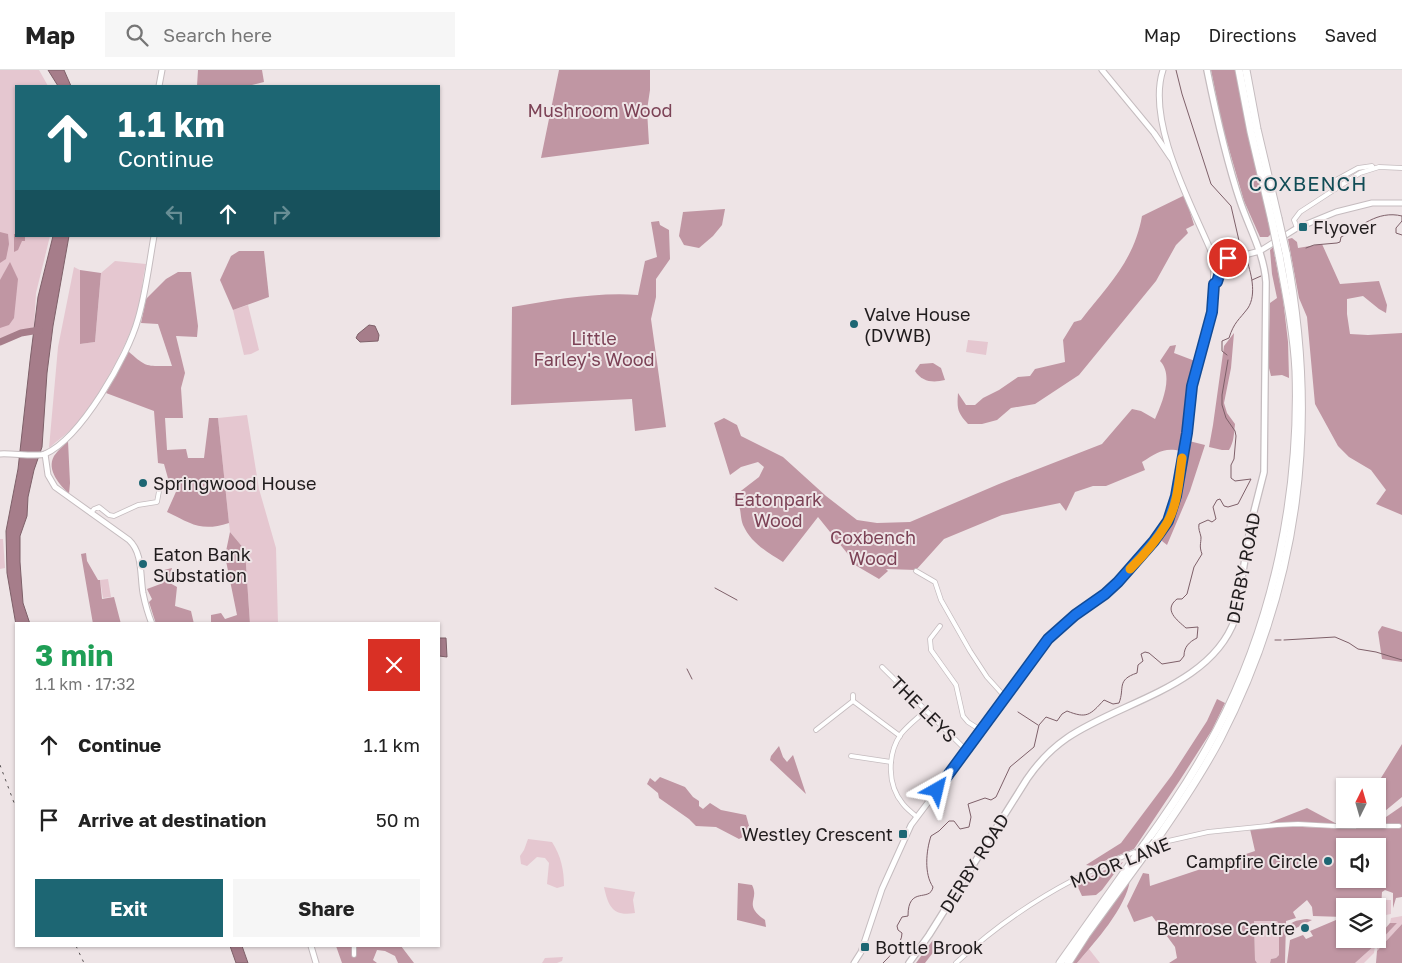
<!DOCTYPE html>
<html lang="en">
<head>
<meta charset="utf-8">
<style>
	:root { --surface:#fff; --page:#f6f6f6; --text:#222; --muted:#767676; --line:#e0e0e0; --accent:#1d6673 }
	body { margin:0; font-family:"Golos Text",sans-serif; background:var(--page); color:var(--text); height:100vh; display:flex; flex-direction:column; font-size:19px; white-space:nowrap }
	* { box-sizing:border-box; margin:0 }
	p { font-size:16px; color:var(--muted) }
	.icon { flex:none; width:28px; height:28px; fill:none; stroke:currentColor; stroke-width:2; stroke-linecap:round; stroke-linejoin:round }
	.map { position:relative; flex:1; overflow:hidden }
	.sheet { position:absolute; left:15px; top:552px; width:425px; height:325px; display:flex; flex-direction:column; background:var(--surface); border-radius:0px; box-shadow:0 1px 4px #0004 }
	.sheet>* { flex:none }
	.top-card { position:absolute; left:15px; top:15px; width:425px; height:152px; border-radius:0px; box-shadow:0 1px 4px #0004; background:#1d6673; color:#fff; overflow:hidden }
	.needle { width:32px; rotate:5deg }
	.fabs { position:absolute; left:1336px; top:708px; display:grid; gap:10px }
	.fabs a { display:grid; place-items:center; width:50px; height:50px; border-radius:0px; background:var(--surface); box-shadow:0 1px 4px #0004; font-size:25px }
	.pin { position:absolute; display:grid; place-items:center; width:42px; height:42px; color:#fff; margin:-21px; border:2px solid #fff; border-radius:50%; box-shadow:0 1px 5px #0007 }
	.me { position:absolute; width:55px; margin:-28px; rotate:37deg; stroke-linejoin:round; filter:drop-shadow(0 0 4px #0008) }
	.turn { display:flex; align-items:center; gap:18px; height:105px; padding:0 20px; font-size:22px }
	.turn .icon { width:65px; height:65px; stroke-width:2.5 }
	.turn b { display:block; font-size:35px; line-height:42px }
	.lanes { display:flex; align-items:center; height:48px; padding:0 20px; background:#0003; justify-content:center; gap:25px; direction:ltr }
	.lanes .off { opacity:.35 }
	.round { display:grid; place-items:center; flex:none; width:52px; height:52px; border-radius:0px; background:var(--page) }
	.overview { display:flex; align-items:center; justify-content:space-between; height:85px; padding:0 20px }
	h1 { font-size:30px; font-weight:700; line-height:38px; color:#1e9e55 }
	.cta { display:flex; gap:10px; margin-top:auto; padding:10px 20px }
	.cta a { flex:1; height:58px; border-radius:0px; background:var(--accent); color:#fff; font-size:20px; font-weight:700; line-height:58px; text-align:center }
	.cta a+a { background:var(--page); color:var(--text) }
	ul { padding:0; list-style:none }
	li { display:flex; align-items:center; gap:15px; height:75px; padding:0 20px }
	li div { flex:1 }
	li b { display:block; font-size:19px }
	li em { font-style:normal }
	header { display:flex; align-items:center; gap:30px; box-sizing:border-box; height:70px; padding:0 25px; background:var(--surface); border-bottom:1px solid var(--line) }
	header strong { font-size:24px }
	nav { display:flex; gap:28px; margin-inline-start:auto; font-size:18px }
	.search { width:350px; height:45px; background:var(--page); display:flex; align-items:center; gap:12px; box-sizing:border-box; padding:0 18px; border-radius:0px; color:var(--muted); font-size:19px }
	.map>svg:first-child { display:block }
	.green { fill:#e5c7d0 }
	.forest { fill:#c096a3; fill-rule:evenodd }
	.water { fill:#a67d8a; stroke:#7e6069 }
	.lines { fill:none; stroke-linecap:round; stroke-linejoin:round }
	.stream { stroke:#7e6069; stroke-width:1 }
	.river { stroke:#a67d8a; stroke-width:7 }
	.minor-casing { stroke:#c5bcbf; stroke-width:5.5 }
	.tertiary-casing { stroke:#c5bcbf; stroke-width:7 }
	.secondary-casing { stroke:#c5bcbf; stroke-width:8 }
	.trunk-casing { stroke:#c5bcbf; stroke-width:9 }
	.minor { stroke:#fff; stroke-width:4 }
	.tertiary { stroke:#fff; stroke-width:5 }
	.secondary { stroke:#fff; stroke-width:5.5 }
	.trunk { stroke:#fff; stroke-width:7 }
	.rail { stroke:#565152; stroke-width:1; stroke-dasharray:2.5 5; stroke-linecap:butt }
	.trunk-bridge-casing { stroke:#c5bcbf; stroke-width:9; stroke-linecap:butt }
	.trunk-bridge { stroke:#fff; stroke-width:7 }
	.route-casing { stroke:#114b97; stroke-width:12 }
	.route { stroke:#1a73e8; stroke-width:9 }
	.slow { stroke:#f59e0b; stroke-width:9 }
	.poi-dot { fill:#1d6673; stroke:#eee4e6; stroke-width:2 }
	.labels { text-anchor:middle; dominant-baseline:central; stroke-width:4; stroke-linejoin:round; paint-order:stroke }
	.park-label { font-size:18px; fill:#7c4256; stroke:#eee4e6 }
	.poi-label { font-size:18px; fill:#201c1d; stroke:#eee4e6; text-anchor:start }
	.street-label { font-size:18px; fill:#201c1d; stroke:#eee4e6 }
	.quarter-label { font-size:20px; letter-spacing:1px; fill:#114c56; stroke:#eee4e6 }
</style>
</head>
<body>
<header>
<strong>Map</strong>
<div class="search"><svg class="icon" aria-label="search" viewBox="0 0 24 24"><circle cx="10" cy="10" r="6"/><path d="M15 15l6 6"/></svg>Search here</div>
<nav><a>Map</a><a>Directions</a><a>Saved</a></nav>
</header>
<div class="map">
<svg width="1402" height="893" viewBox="0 0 1402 893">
	<rect width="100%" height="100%" fill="#eee4e6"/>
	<g class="green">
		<polygon points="0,0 39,0 48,16 16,16 16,166 50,166 36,223 34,257 13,264 0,271"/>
		<path d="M 115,191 L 146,194 C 142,209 142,225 138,239 C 130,271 99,327 78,352 C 70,362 59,369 49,378 L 58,277 L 74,197 L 80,200 L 80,274 L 95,272 L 101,203 Z"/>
		<polygon points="248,235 259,280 251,284 244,285 233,240"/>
		<polygon points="968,270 988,272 986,285 966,282"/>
		<polygon points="247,345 259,419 276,478 278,554 250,554 245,480 230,462 229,453 218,348"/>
		<polygon points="0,469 3,469 5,498 0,499"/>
		<polygon points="108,509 111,527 103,528 100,510"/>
		<path d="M 528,769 L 552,772 C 561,786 564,800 564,816 L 557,818 L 547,814 L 549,793 L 545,788 L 537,787 L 527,796 L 521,794 L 520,786 L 524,780 Z"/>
		<path d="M 604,817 L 635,822 L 633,830 L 635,843 C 613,847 608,836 604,817 Z"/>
		<polygon points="1383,830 1391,830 1391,844 1380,846"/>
		<polygon points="1402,846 1402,854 1377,881 1377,874 1397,853 1390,853 1391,848"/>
		<polygon points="1254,851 1277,851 1279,853 1279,885 1276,888 1271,889 1270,893 1257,893 1255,890"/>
		<polygon points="1375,875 1374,883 1364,893 1355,893"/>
		<polygon points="1089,879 1100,893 1077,893"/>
		<polygon points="563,887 562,891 557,893 542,893 545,888"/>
	</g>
	<g class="forest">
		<polygon points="198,0 262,0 264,12 248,16 197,16"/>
		<polygon points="559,0 650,0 650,20 647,40 649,74 541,88"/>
		<polygon points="1211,0 1235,0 1267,145 1271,164 1268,167 1260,167 1244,131 1222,55"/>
		<path d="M 1185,125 L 1194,155 L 1186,159 L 1188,163 L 1176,175 L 1156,211 L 1079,305 L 1035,334 L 1011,338 L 997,350 L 982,354 L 968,354 C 957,342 957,339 958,323 L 966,335 L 975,335 L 983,328 L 999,320 L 1018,307 L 1030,306 L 1035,299 L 1065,292 L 1063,270 L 1074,252 L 1081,250 C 1108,215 1134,191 1142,146 Z"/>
		<polygon points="725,139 722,155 713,166 699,178 684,175 679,166 683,142"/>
		<path d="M 659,151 L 660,155 L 669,160 L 670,189 L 656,209 L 656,227 L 651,249 L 666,357 L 635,361 L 632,329 L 511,335 L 512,237 C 554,230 596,222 638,225 L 645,191 L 657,187 L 651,152 Z"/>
		<polygon points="0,162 8,164 9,174 6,189 0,193"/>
		<polygon points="14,164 16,164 16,166 25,166 25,171 22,171 18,180 14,182"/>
		<polygon points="1292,168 1297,172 1298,178 1322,174 1340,214 1379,211 1387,235 1386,243 1379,239 1363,226 1347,229 1347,244 1350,264 1368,265 1402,263 1402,445 1376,434 1386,420 1371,400 1349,387 1338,376 1315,334 1307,247 1299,228 1288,169"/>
		<polygon points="1273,177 1283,229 1288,272 1289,308 1282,305 1271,306 1268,294 1270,233 1277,228 1272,204 1270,180"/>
		<polygon points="239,181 264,181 269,227 233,240 220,210 231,186"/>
		<polygon points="10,192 18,209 14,248 9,255 0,258 0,210"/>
		<polygon points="80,200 101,203 95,272 80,274"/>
		<path d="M 178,202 L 191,202 L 198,256 L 197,267 L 176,266 L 185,303 L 181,318 L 183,348 L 165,348 L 167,380 L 186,379 L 188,388 L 204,388 L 209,348 L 218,348 L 229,453 C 201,462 192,454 167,442 L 179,415 L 169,412 L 164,394 L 158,393 L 154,341 L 106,323 L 128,281 C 147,298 146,296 172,296 L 158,254 L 141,253 L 146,229 L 166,209 Z"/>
		<path d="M 1234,263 L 1231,298 L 1224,333 L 1227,343 L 1235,354 C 1234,363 1234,372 1229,380 L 1222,380 L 1209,377 L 1213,355 L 1224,276 Z"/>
		<path d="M 1176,275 L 1174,283 L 1195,291 L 1192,302 L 1181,381 C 1163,377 1157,383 1142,392 L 1145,400 L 1106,416 L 1093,416 L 1075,422 L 1066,441 L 1060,433 L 1002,445 L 944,469 L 916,500 L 886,499 L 888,501 L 879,509 L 855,495 L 847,483 L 818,447 L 783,492 C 767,482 751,473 743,455 C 739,444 743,437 733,427 L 759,407 L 764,397 L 758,392 L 741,397 L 730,405 L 714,353 L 724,348 L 737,355 L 741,366 L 783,387 L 826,426 L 857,450 L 877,453 L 910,452 L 999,414 L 1102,374 L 1132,339 L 1141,341 L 1155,349 C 1162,333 1174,305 1160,291 L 1170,276 Z"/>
		<path d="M 933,293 L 941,298 L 945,310 C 933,313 922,312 915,301 L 920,294 Z"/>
		<path d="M 68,371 L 70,413 L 69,424 C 60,415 46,400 54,386 C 58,380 64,375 68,371 Z"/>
		<path d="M 1189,371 L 1205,375 L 1190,421 L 1167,475 L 1162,471 C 1162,463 1172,448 1175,439 C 1183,417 1185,394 1189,371 Z"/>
		<polygon points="230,462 245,480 250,554 211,554 211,545 221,543 225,549 237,545 225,486"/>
		<polygon points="86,483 87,491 98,510 100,510 102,529 114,527 121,554 93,554 81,484"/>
		<polygon points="172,498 168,512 177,517 175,536 191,541 194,554 156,554 149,532 152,529 147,519 163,513 160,501"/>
		<polygon points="1382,556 1402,562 1402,592 1382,589 1378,562"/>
		<polygon points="1217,629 1225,633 1212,660 1180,710 1134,779 1092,796 1086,795 1121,773 1172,705 1207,651"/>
		<path d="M 1402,674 L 1402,727 L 1379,746 L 1386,747 L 1402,736 L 1402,827 L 1396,828 L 1393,838 L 1393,823 L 1385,820 L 1382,822 L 1381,838 L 1378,839 L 1378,836 L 1366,836 L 1365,833 L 1345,833 L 1343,847 L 1313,846 L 1312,837 L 1307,830 L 1293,842 L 1296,848 L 1286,851 L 1285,893 L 1270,893 L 1271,889 L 1276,888 L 1279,885 L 1279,854 L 1277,851 L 1254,851 L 1255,890 L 1257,893 L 1169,893 L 1177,888 L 1175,877 L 1152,846 L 1134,852 L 1127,836 L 1143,803 L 1149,804 L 1150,816 L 1255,781 L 1250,759 L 1276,756 L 1356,759 L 1358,749 L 1378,749 L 1376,716 ZM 1345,776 L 1378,776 L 1378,809 L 1345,809 Z"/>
		<polygon points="779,676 783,687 787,692 793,685 806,724 770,690 771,686"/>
		<polygon points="660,707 685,717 693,727 699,731 699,736 703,739 710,733 721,740 746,745 751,763 739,769 716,757 696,756 689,749 659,728 658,723 647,714 650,708 655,712"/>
		<polygon points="1307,738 1337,754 1298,752 1269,753"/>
		<polygon points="1123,792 1102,820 1096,825 1082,826 1076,813"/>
		<path d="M 1130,810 C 1126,838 1095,872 1077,893 L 1071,893 L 1083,873 Z"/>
		<path d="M 738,813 L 752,815 C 760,830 742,834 765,850 L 766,857 L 737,850 Z"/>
		<path d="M 1307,849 L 1312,850 L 1294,859 L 1292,855 L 1288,857 C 1292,850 1300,850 1307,849 Z"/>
		<polygon points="1336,850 1345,851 1345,869 1358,869 1357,876 1367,877 1375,875 1355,893 1287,893 1290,870 1303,865 1306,869 1313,866 1310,861"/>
		<polygon points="1390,853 1397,853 1377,874 1378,867"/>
		<polygon points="1402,854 1402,893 1376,893 1377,881"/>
		<polygon points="933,870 938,876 925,893 916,893"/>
		<polygon points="336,876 401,876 414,893 398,893 395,886 385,881 377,880 373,890 377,893 342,893"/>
	</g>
	<g class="water">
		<polygon points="48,0 64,0 71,16 58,16"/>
		<polygon points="53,166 69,166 53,256 47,303 42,377 34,400 28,427 27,446 20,466 20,492 23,533 30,554 16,555 7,503 6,461 18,399 30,291 38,227"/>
		<polygon points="369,255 375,256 379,265 378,271 360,272 356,268 358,264"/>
		<polygon points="439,568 446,568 447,587 439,586"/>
		<polygon points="230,876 242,876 248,893 236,893"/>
	</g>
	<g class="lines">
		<g class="stream">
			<polyline points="1176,0 1182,24 1211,114 1231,136 1240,175 1244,184"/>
			<polyline points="1402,151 1396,158 1396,163 1402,165"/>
			<path d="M 1306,178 L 1314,175 L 1337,173 L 1340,172 L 1341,167 C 1361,157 1377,140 1402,146 L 1402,151"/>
			<polyline points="1252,210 1261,206"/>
			<path d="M 1227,285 L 1222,281 L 1222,271 L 1229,268 C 1234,252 1239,250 1248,238 C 1257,224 1251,202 1246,188"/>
			<polyline points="715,518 737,530"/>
			<polyline points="1275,570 1281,570"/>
			<polyline points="1284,570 1335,567 1349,573 1358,579 1376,582 1402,590"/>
			<polyline points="687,599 692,609"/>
			<polyline points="1018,642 1038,655"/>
			<path d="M 883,893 C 891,885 902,874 902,863 L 898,860 L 897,856 L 902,847 L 908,846 C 908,815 930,833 933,817 C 924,804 926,781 931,766 L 939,761 L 949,751 L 954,751 L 960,759 L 969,757 L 971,747 L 968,734 L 985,728 L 991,730 L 996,727 L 1010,697 L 1034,677 L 1039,655 L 1046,647 L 1057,651 L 1062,644 L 1067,641 C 1087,649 1090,645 1104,630 L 1113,634 L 1119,633 C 1125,618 1116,610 1137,603 L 1138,595 L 1143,591 L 1141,584 L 1145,582 L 1149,583 L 1162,594 L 1180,591 L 1184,586 C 1184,577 1189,572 1197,568 L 1198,557 L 1186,558 C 1177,550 1163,540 1177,529 L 1182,529 L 1187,524 L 1194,497 L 1202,484 C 1199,476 1201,474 1201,467 C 1200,462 1198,459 1199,454 L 1208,450 L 1212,452 L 1216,449 L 1213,437 L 1217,430 L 1220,429 L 1224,436 L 1228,437 L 1238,434 L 1251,409 L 1235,411 L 1231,408 L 1231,395 L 1234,389 L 1236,366 L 1235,361 L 1226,348 L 1222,335 L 1222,325 L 1228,290"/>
		</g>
		<polyline class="river" points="0,272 21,263 39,260"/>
		<defs>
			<g id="minor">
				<polyline points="1327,115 1358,98 1372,96 1373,98"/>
				<polyline points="1297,158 1294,150 1300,142 1360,103 1379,97 1402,98"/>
				<polyline points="1214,214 1217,212 1222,196 1228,188"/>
				<polyline points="91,443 94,439 99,437 109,445 114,446 138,435 157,432 160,416"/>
				<polyline points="916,501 935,512 941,530 970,581 987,607 1006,628"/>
				<polyline points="940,556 930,569 931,580 956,615 963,646 968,652 982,661"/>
				<polyline points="882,597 967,681"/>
				<polyline points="853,625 853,631 900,666"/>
				<polyline points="816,660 853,631"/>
				<polyline points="851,686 891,692"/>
				<path d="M 917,747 C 912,743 907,739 903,734 C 887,715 887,684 901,664 C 908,655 918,648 926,640"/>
				<polyline points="1155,774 1208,762 1277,755 1298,754 1334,756 1399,756"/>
				<polyline points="354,876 354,885"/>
				<path d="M 956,893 C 1008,844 1070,807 1137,781"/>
			</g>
			<g id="tertiary">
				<polyline points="1102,0 1154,63 1171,88"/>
				<polyline points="159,16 162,0"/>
				<polyline points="1211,181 1228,188 1241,186 1260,181 1297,158 1336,142 1372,133 1402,133"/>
				<path d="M 0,384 C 11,383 38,387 45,384 C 81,368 128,286 138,249 C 146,222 149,194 154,166"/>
				<path d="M 45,384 L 48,405 L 55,417 L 129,470 C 143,483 140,506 143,523 C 145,533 148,544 152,554"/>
				<polyline points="311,876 316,893"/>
				<path d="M 854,893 L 861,882 L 882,819 L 911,755 L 982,661 L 1048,569 L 1075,545 L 1105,524 L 1118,512 L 1154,471 L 1168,451 L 1176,426 L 1187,363 L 1194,304 L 1207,263 L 1212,238 L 1214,197 L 1211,181 C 1191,134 1146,51 1163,0"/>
			</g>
			<path id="secondary" d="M 909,893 L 929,865 L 1027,709 C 1038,693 1051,679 1067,668 C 1119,632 1211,617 1235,549 L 1251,453 L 1264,402 L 1266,212 C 1264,183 1249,158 1240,131 C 1226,89 1216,44 1207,0"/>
			<g id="trunk">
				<polyline points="1239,0 1251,62 1272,151"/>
				<polyline points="1246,0 1257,59 1278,148"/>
				<path d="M 1155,772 C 1178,739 1201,705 1220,669 C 1300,513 1319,354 1286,183"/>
				<path d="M 1144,775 C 1171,738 1196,700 1217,660 C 1274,551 1300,424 1296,301 C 1294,262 1286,223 1279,185"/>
				<polyline points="1060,893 1138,783"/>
				<polyline points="1068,893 1086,865 1148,780"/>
			</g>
		</defs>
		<use href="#minor" class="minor-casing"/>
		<use href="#tertiary" class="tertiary-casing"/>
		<use href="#secondary" class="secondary-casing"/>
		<use href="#trunk" class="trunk-casing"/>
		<use href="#minor" class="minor"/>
		<use href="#tertiary" class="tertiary"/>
		<use href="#secondary" class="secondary"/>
		<use href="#trunk" class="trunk"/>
		<g class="rail">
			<polyline points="0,695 16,738"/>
			<polyline points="76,876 84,893"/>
		</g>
		<defs>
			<g id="trunk-bridge">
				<polyline points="1278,148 1286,183"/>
				<polyline points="1272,151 1279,185"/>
				<polyline points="1148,780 1155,772"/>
				<polyline points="1138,783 1144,775"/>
			</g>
		</defs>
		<use href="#trunk-bridge" class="trunk-bridge-casing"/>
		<use href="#trunk-bridge" class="trunk-bridge"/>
	</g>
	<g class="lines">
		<defs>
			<polyline id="route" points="937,720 1048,569 1075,545 1105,524 1118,512 1154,471 1168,451 1176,426 1187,363 1192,316 1212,242 1214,214 1217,212 1222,196 1228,188"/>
		</defs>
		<use href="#route" class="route-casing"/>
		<use href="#route" class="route"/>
		<path class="slow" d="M 1130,499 C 1144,485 1157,470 1167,453 C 1178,434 1179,409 1182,388"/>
	</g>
	<g class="poi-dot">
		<rect x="1298" y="152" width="10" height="10" rx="2.5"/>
		<circle cx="854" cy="254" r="5"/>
		<circle cx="143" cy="413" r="5"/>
		<circle cx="143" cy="494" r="5"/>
		<rect x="898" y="759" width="10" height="10" rx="2.5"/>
		<circle cx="1328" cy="791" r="5"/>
		<circle cx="1305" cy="858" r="5"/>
		<rect x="860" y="872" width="10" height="10" rx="2.5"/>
	</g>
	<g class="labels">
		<g class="park-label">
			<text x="600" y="40">Mushroom Wood</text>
			<text x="594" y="268">Little<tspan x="594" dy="21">Farley's Wood</tspan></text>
			<text x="778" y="429">Eatonpark<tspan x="778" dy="21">Wood</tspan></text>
			<text x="873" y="467">Coxbench<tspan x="873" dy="21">Wood</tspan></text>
		</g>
		<g class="poi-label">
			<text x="1313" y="157">Flyover</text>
			<text x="864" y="244">Valve House<tspan x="864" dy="21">(DVWB)</tspan></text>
			<text x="153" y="413">Springwood House</text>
			<text x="153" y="484">Eaton Bank<tspan x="153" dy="21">Substation</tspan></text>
			<text x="893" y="764" text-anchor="end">Westley Crescent</text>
			<text x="1318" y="791" text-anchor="end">Campfire Circle</text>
			<text x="1295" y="858" text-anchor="end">Bemrose Centre</text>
			<text x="875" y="877">Bottle Brook</text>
		</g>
		<g class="street-label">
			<text transform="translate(1243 498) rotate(-79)">DERBY ROAD</text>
			<text transform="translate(924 639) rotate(45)">THE LEYS</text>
			<text transform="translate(1120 792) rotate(-22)">MOOR LANE</text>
			<text transform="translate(974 793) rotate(-58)">DERBY ROAD</text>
		</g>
		<g class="quarter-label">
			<text x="1308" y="113">COXBENCH</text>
		</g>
	</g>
</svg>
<div class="fabs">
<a><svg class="needle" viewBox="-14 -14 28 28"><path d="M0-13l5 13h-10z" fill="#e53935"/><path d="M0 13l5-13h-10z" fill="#767676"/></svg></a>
<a><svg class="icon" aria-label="sound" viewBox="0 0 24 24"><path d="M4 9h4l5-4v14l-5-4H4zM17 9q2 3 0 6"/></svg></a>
<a><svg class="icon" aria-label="layers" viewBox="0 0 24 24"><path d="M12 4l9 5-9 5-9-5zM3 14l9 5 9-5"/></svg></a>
</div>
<div class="pin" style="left:1228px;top:188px;background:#d93025"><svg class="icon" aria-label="arrive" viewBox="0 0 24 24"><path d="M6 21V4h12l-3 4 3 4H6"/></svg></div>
<svg class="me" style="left:937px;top:720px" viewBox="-20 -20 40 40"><path d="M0-17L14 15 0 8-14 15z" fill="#1a73e8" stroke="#fff" stroke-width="4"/></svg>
<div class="top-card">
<div class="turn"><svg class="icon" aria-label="ahead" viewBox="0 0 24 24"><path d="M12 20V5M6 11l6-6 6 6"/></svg><div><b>1.1 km</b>Continue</div></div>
<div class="lanes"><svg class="icon off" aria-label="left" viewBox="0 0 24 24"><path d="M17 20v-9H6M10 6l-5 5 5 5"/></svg><svg class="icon" aria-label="ahead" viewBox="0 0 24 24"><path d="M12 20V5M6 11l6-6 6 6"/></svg><svg class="icon off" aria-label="right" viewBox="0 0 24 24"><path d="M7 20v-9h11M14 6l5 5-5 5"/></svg></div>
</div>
<section class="sheet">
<div class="overview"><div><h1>3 min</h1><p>1.1 km · 17:32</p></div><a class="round" style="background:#d93025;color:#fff"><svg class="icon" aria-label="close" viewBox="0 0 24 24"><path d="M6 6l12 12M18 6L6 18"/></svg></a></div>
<ul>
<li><svg class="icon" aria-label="ahead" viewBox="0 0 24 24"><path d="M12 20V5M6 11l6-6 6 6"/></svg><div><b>Continue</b></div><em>1.1 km</em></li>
<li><svg class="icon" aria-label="arrive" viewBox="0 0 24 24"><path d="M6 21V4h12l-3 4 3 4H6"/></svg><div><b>Arrive at destination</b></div><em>50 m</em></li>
</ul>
<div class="cta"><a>Exit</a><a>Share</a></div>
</section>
</div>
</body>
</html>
